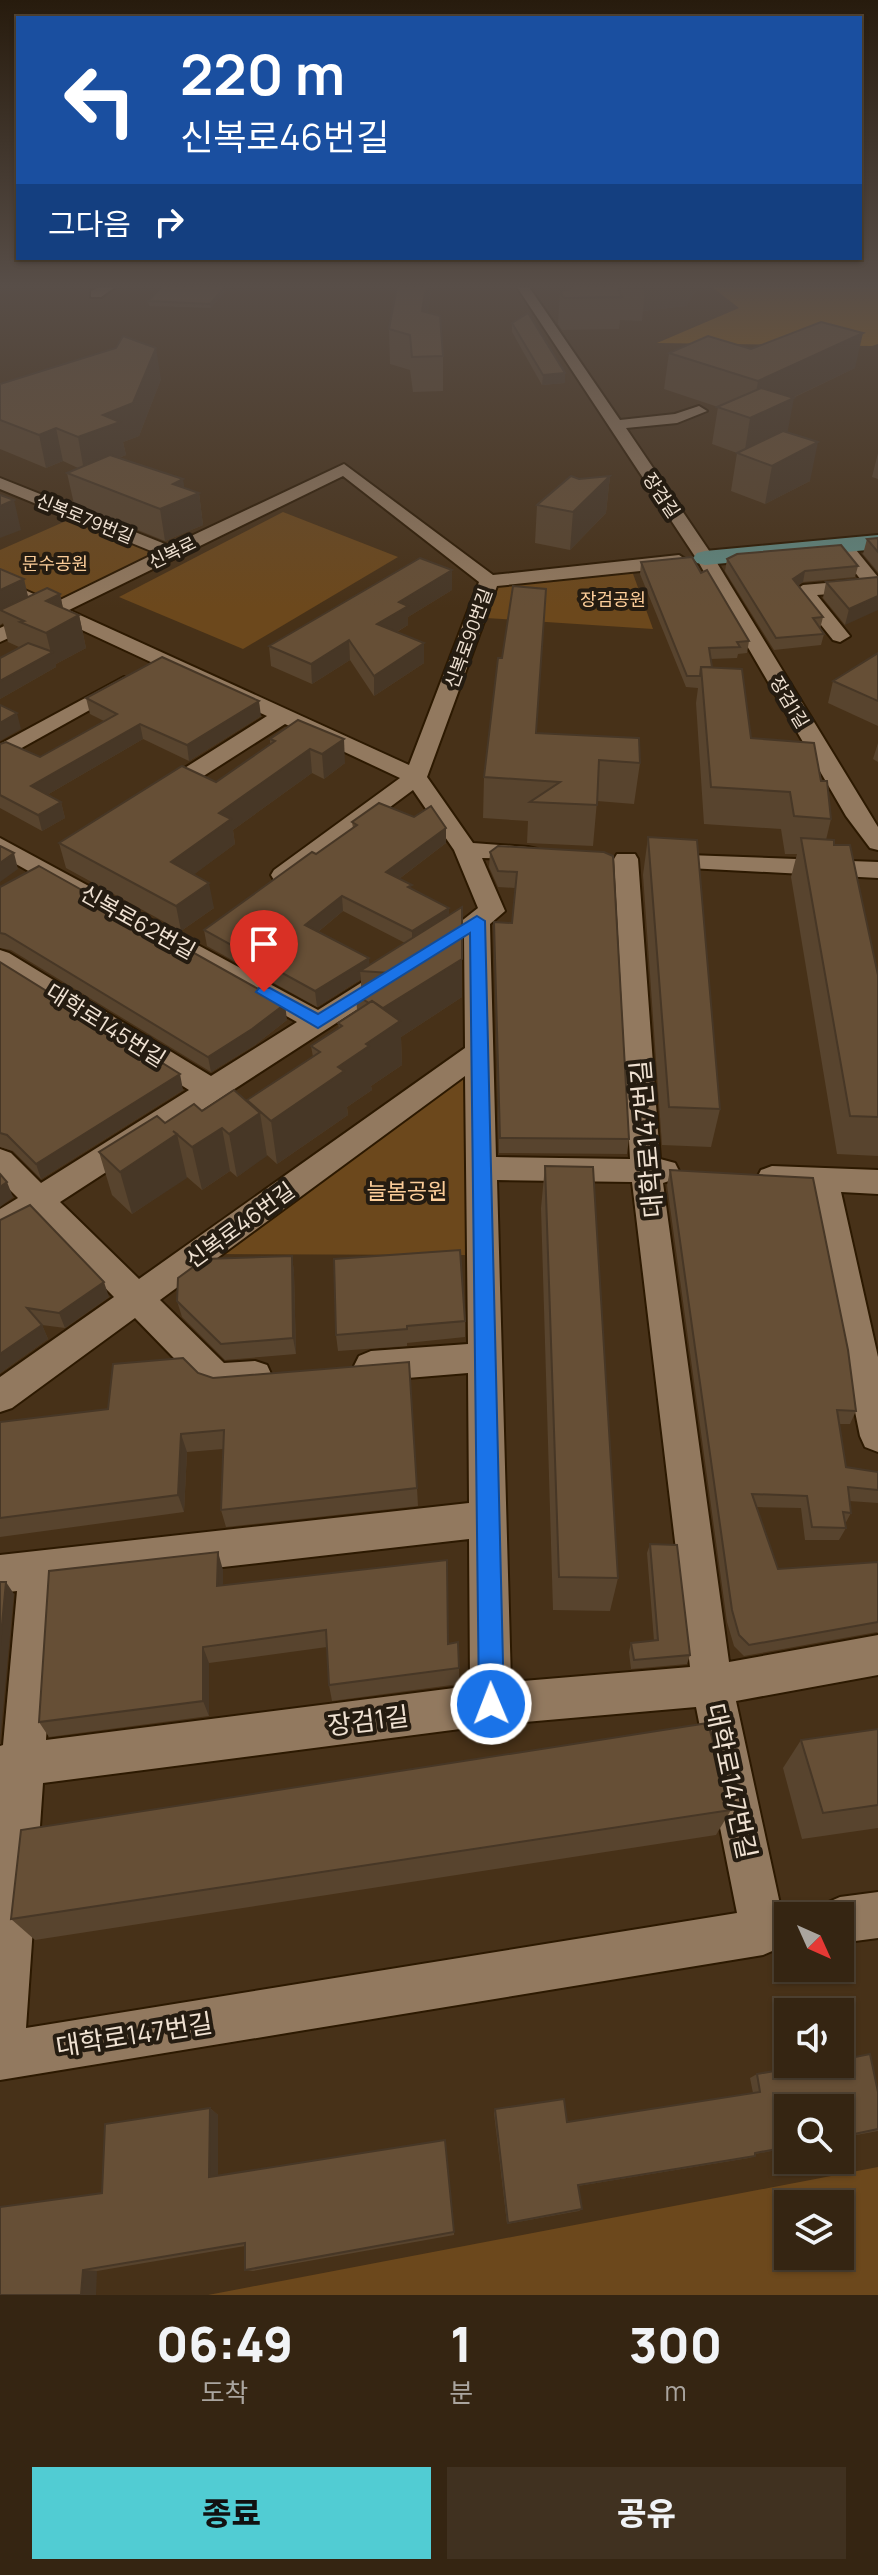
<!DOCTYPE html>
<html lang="ko">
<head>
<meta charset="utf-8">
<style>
	:root { --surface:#352512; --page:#403120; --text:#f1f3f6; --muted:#aaa59f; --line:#4f4232; --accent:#51ccd3 }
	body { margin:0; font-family:Manrope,"Noto Sans KR",sans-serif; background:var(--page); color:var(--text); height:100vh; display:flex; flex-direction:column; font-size:30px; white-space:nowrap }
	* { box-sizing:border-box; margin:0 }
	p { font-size:26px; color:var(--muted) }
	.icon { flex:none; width:44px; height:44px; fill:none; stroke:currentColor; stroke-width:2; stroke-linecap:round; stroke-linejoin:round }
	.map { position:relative; height:2295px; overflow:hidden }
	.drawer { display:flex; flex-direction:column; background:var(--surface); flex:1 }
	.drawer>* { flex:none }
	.guide { position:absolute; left:16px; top:16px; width:846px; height:244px; border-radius:0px; box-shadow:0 2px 6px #0004,0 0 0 2px var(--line); background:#1a4fa0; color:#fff; overflow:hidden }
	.needle { width:52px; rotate:135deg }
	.fabs { position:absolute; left:774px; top:1902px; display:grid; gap:16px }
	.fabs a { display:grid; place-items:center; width:80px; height:80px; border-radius:0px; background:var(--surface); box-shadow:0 2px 6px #0004,0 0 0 2px var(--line); font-size:40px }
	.pin { position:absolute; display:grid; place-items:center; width:68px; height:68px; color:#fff; margin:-82px -34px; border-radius:50% 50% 50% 0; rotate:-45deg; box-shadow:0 0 8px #0007 }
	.pin .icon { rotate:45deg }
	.me { position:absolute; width:88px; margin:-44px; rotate:359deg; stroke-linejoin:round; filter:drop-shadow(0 0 6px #0008) }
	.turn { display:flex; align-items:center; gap:28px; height:168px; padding:0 32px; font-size:36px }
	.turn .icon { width:104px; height:104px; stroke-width:2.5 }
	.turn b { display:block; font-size:56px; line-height:68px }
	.then { display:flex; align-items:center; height:76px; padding:0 32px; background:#0003; gap:16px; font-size:30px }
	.eta { display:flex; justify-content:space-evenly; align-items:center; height:136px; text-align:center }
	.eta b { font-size:48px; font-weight:800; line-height:56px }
	.cta { display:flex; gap:16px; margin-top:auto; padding:16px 32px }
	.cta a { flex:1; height:92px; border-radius:0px; background:var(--accent); color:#111; font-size:32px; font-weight:800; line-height:92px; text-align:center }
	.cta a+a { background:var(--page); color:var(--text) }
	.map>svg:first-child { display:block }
	.green { fill:#6c481c; fill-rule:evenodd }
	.forest { fill:#965f0e }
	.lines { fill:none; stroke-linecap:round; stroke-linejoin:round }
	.minor-casing { stroke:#2c1901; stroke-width:4 }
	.major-casing { stroke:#2c1901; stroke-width:4 }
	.minor { fill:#92795f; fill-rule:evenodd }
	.major { fill:#60877f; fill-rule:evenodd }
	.wall { fill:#58442e; fill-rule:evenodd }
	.shaded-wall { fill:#473726 }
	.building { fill:#664f36; stroke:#473726; stroke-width:2 }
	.route { fill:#1a73e8; stroke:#114b97; stroke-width:2 }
	.labels { text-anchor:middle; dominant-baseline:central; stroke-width:8; stroke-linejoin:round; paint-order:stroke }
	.far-street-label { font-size:18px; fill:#efe1d2; stroke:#251c11 }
	.far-park-label { font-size:18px; fill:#fccd99; stroke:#251c11 }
	.street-label { font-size:22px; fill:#efe1d2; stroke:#251c11 }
	.park-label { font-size:22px; fill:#fccd99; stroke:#251c11 }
	.near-street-label { font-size:26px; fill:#efe1d2; stroke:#251c11 }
</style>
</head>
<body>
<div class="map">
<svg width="878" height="2295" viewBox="0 0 878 2295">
	<rect width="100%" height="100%" fill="#473118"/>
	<g class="green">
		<polygon points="283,512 398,557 243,649 119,597"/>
		<polygon points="75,517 158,553 55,602 0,579 0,550"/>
		<polygon points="632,571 653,629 486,618 498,585"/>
		<polygon points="471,1069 470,1255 210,1254"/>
		<path d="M 878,2167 L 878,2295 L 208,2295 ZM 840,2204 L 840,2256 L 788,2256 L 788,2204 Z"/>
	</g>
	<polygon class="forest" points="712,287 878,287 878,344 872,346 657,343 739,308"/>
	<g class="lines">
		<defs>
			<g id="minor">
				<polygon points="100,287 115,287 101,297 91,297 91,291"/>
				<polygon points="517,287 529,287 620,420 675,414 699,406 707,411 677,423 626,428 714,558 878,827 878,850 870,848 846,816 696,558"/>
				<path d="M 344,464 L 493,575 L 679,555 L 688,561 L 679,567 L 497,586 L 427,777 L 473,843 L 528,847 L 537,849 L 540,854 L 537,859 L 482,858 L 505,911 L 490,924 L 496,1157 L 630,1159 L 614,859 L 617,854 L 635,854 L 638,859 L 660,1159 L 675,1163 L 679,1171 L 675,1179 L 663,1183 L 729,1662 L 878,1635 L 878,1675 L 736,1701 L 786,1932 L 779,1948 L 763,1955 L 0,2080 L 0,1746 L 3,1745 L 17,1591 L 0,1593 L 0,1555 L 469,1503 L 468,1373 L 371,1381 L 359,1376 L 354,1366 L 359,1356 L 371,1351 L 468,1344 L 465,1076 L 160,1300 L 224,1363 L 255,1361 L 267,1365 L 272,1376 L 267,1387 C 248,1394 224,1397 205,1390 L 135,1318 L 12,1408 L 0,1412 L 0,1377 L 114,1297 L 36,1217 L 0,1238 L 0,1209 L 18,1198 L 0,1180 L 0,1149 L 11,1153 L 41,1183 L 189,1090 L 0,971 L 0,950 L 9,953 L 211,1076 L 297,1022 L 0,855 L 0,838 L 318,1010 L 380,971 L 389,968 L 398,971 L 402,977 L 398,983 L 60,1202 L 139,1279 L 465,1048 L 464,935 L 458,933 L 454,927 L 478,908 L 454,850 L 413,790 L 292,880 L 274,880 L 271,875 L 274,870 L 400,778 L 285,724 L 169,798 L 153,798 L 150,793 L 153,788 L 267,716 L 54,617 L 0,642 L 0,628 L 38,610 L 0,592 L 0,579 L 54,603 L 156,553 L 0,489 L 0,478 L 170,546 ZM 343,476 L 479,582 L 409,765 L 69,610 ZM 497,1180 L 632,1182 L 690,1667 L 511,1682 ZM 469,1539 L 470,1686 L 46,1740 L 56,1586 ZM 696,1707 L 737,1913 L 26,2028 L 43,1783 L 491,1725 Z"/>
				<polygon points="846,544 852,545 878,577 878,590 817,595 850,636 840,642 833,640 794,591 803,585 861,580 837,549"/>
				<polygon points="124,677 134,683 131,687 0,760 0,744"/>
				<polygon points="660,854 878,862 878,878 651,866 648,861 651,856"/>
				<polygon points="772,1166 878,1170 878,1194 841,1192 878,1357 878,1452 865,1447 860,1436 810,1191 761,1186 757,1178 761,1170"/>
				<polygon points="878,1892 878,1938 840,1943 840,1916 819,1916 824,1904 840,1897"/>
			</g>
			<polygon id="major" points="878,535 878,549 705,565 697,563 693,558 697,553 705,551"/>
		</defs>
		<use href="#minor" class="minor-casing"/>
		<use href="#major" class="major-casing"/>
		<use href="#minor" class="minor"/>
		<use href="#major" class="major"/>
	</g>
	<g class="wall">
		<polygon points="162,287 229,287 211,308 149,306 148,301"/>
		<polygon points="396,287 432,287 427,312 443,356 443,391 413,392 410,370 390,364 389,329 396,294"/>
		<polygon points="565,287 696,287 696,291 686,306 643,311 642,321 620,320 619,329 562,330 558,324 560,292 565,290"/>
		<polygon points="512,323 565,373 565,383 542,385 512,332"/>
		<polygon points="751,349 855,368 793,398 787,432 810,481 765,504 731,491 737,453 712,444 718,407 664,389 669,353"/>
		<polygon points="161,379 139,436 123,442 126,455 119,458 185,488 199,493 203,525 165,541 74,504 67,473 78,468 63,461 46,468 0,449 0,384"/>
		<polygon points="878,453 878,479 872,477"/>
		<polygon points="610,476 606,513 570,550 535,543 537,505"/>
		<polygon points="878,538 878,572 863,554 867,539"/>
		<polygon points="727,559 858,566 855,577 803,582 798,585 823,617 820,629 824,634 821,645 774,650 725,571"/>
		<polygon points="641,562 701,573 749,641 747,653 738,654 737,658 711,659 712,667 751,738 821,781 831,819 826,840 834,845 878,975 878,1156 837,1154 791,877 797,854 785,854 781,829 704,824 696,703 698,688 686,687 640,574"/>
		<polygon points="0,569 24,579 28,597 60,594 63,609 79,615 86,648 56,664 56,667 0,699 0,658 19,647 8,642 3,623 0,625"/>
		<polygon points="878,577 845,625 823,598 826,582"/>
		<polygon points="452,590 408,617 408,625 397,632 424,663 374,696 350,660 312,684 271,666 269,646"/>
		<polygon points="878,653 878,726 828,703 833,681"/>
		<polygon points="86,698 261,716 189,761 143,739 47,795 61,802 65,818 42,831 0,808 0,744 40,757 104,721 90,714"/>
		<polygon points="298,720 345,763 324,779 312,773 233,830 235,844 194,874 214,908 181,931 66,868 59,843 216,782 270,744 270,739"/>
		<polygon points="536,733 640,763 634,804 597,801 593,846 527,843 528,821 483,818 484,777"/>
		<polygon points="878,743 878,762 873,759"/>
		<path d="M 352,822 L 446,843 L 399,879 L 412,889 L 449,908 L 449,915 L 462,997 L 401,1037 L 402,1065 L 371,1086 L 372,1090 L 347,1107 L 348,1115 L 277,1164 L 267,1155 L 237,1177 L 230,1171 L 202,1190 L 187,1177 L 132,1214 L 112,1195 L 99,1152 L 165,1123 L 202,1111 L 247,1101 L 313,1057 L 311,1046 L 339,1028 L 338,1023 L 357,1010 L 356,995 L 361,991 L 361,979 L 317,1007 L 207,946 L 204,930 L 316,854 L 353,828 ZM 343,911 L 405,943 L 369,965 L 318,932 Z"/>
		<polygon points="648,837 720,1109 711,1147 662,1145 643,875"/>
		<polygon points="490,852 604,852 629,1139 627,1154 499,1153 494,922 512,923 515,888 498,887 489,867"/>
		<polygon points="0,887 287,1020 255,1045 211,1072 11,950 0,948"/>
		<polygon points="0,962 183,1090 41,1179 13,1151 0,1147"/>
		<polygon points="545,1166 618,1578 610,1611 553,1610 541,1208"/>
		<polygon points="670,1170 856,1411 850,1424 839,1424 846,1467 878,1472 878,1503 849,1501 851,1513 845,1524 846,1528 839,1540 805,1540 801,1508 756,1507 778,1569 878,1562 878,1633 877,1632 744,1656 734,1646 727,1622 667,1185"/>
		<polygon points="0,1220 109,1297 65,1328 42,1325 48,1339 0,1373"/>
		<polygon points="292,1256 294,1273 296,1354 225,1360 182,1317 177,1301"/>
		<polygon points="334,1259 465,1321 465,1337 407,1343 407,1346 338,1351 336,1335"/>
		<polygon points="198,1373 417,1488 418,1506 226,1527 221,1510 223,1449 187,1452 184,1512 0,1537 0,1422 108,1409"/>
		<polygon points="650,1544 690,1655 687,1664 631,1669 629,1652 631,1643 654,1641 647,1553"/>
		<polygon points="223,1570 223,1586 448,1644 459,1668 459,1684 332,1701 329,1685 327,1647 209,1663 209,1716 49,1737 39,1722"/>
		<polygon points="878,1729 878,1828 802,1839 783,1768 801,1740"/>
		<polygon points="731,1810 716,1835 35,1940 11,1919"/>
		<polygon points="757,2074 878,2092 878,2131 840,2138 840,2108 788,2108 788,2148 755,2154 755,2156 749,2158 578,2186 582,2209 579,2211 507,2224 494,2113 495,2109 567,2122 753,2093 750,2078"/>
		<polygon points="210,2108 218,2115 218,2176 454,2232 454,2235 253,2271 245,2270 245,2246 97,2271 0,2295 102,2193"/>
	</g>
	<g class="shaded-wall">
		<polygon points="225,287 229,287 211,308 210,304"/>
		<polygon points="426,287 432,287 423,345 422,311"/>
		<polygon points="645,287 696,287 696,291 686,306 643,311"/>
		<polygon points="863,333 855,368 752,417 758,381"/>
		<polygon points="156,348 161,379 139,436 123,442 126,455 84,471 78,437 103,415"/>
		<polygon points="565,373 565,383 542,385 543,375"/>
		<polygon points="794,398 787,435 744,456 750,418"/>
		<polygon points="56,428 63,461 46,468 39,435"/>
		<polygon points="818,442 810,481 765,504 772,466"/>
		<polygon points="610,476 606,513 570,550 573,512"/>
		<polygon points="183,479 186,498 199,493 203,525 165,541 160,509 173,484"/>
		<polygon points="14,500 21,530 0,538 0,506"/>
		<polygon points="452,570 452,590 408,617 408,625 378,643 377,624 399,602"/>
		<polygon points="805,571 803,582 791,591 793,579"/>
		<polygon points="24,579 31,610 0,610 0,590"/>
		<polygon points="60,594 66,622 79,615 86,648 56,664 56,667 0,699 0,681 51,653 46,633 46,601"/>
		<polygon points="878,596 878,610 845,625 849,609"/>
		<polygon points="349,640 350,660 312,684 311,664"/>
		<polygon points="424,643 424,663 374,696 374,676"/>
		<polygon points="259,701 261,716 189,761 187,745"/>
		<polygon points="17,713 21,729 0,741 0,723"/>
		<polygon points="140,724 143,739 35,802 31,786"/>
		<polygon points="344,739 345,763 324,779 322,754"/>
		<polygon points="310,749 312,773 233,830 235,844 176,888 171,862 219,813"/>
		<polygon points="61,802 65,818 42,831 38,815"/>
		<polygon points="446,828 446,843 387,888 386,872"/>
		<polygon points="14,853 18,869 0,882 0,863"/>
		<polygon points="209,883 214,908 181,931 176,906"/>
		<polygon points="342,896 343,911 307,941 305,925"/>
		<polygon points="449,908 449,923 412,946 412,931"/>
		<polygon points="369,958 370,971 360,971 361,979 317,1007 315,991"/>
		<polygon points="462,959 462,997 401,1037 402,1065 371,1086 372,1090 347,1107 348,1115 277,1164 271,1121 338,1067 379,1011"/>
		<polygon points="285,1004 287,1020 255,1045 211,1072 208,1057"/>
		<polygon points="180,1074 183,1090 41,1179 36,1164"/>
		<polygon points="260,1113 267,1156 237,1177 229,1134"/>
		<polygon points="222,1128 230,1171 202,1190 192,1147"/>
		<polygon points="177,1134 187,1178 132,1214 120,1172"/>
		<polygon points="7,1182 13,1197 0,1207 0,1187"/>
		<polygon points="292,1256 294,1273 296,1354 293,1338"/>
		<polygon points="104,1282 109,1297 65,1328 59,1313"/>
		<polygon points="42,1325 48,1339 0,1373 0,1354"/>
		<polygon points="181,1434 187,1452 184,1512 178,1495"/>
		<polygon points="218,1552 223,1570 223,1604 217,1586"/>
		<polygon points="6,1582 14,1594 0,1741 0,1646"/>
		<polygon points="203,1647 209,1663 209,1716 203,1701"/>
		<polygon points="210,2108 218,2115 218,2182 209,2177"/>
		<polygon points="83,2270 97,2271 96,2295 81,2295"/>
	</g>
	<g class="building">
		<polygon points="162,287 225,287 210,304 148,301"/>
		<polygon points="397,287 426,287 422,311 440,316 443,356 412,357 410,335 389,329"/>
		<polygon points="574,287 645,287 645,289 618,288 622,297 564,298 560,292"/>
		<polygon points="528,313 565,373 543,375 512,323"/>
		<polygon points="821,322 863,333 758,381 669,353 708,336 751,349"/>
		<polygon points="123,336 156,348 133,403 103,415 120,422 78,437 56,428 39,435 0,420 0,384 116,348"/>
		<polygon points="761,388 794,398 750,418 717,407"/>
		<polygon points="783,431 818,442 772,466 737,453"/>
		<polygon points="110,455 183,479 173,484 199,493 160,509 67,473"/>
		<polygon points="571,476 579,479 610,476 573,512 537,505"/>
		<polygon points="0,495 14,500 0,506"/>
		<polygon points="878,538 878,552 867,539"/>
		<polygon points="841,545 858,566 805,571 793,579 823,617 813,618 824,634 776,638 727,559 737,554"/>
		<polygon points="692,557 701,573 707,570 749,641 737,642 740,647 709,648 712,667 701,667 700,676 687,676 641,562"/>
		<polygon points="420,558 452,570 399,602 408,606 377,624 424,643 374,676 349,640 311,664 269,646"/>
		<polygon points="0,569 24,579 0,590"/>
		<polygon points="878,577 878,596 849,609 826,582"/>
		<polygon points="513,586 546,589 536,733 639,738 640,763 599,760 597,805 530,802 560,782 484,777 498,658 502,658"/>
		<polygon points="47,588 60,594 46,601 79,615 46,633 20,622 24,621 0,610"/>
		<polygon points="28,643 53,652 0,681 0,658"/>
		<polygon points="878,653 878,701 833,681"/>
		<polygon points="162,657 259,701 187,745 140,724 31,786 61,802 38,815 0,795 0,744 6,742 40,757 117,714 86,698"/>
		<polygon points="701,667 742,669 751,738 814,743 821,781 827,781 831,819 794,816 790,792 711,787"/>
		<polygon points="0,705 17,713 0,723"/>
		<polygon points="298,720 344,739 322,754 310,749 219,813 231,819 171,862 209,883 176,906 59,843 182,766 216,782 275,741 270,739"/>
		<polygon points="379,803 414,817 431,806 446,828 386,872 412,885 408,887 449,908 412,931 342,896 305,925 369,958 315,991 204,930 312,852 316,854 357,825 352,822"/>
		<polygon points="648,837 697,840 720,1109 669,1107"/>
		<polygon points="801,838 834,840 834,845 850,845 878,975 878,1117 850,1116"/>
		<polygon points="0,846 14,853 0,863"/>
		<polygon points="498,846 604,852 613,856 629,1139 500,1138 494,922 512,923 517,872 498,871 490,852"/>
		<polygon points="39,866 285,1004 252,1029 208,1057 5,934 0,933 0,887"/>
		<polygon points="462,907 462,959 383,1008 372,1001 369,1003 356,995 391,973 360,971"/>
		<polygon points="0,962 180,1074 36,1164 7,1135 0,1133"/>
		<polygon points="372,1001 400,1021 366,1044 369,1046 338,1067 344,1071 271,1121 247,1100 320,1052 311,1046 342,1026 338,1023"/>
		<polygon points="234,1090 260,1113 229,1134 222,1128 192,1147 173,1131 177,1134 120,1172 99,1152 157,1116 165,1123 194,1104 202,1111"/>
		<polygon points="545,1166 593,1167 618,1578 559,1577"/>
		<polygon points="670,1170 813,1178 848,1350 856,1411 837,1410 846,1467 878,1472 878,1490 848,1487 851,1513 843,1512 846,1528 812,1527 807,1496 752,1494 778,1569 878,1562 878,1622 749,1645 739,1635 732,1610"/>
		<polygon points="0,1174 7,1182 0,1187"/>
		<polygon points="30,1205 104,1282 59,1313 27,1308 42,1325 0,1354 0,1220"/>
		<polygon points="460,1250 465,1321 407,1326 407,1329 336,1335 334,1259"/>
		<polygon points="292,1256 293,1338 221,1344 177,1301 178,1278 204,1259"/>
		<polygon points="183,1358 198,1373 213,1378 409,1362 417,1488 221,1510 224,1430 181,1434 178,1495 0,1518 0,1422 108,1409 113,1364"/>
		<polygon points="650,1544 677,1545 690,1655 634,1660 631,1643 658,1640"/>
		<polygon points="218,1552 217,1586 447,1560 448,1644 458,1642 459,1668 329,1685 326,1630 203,1647 203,1701 39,1722 49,1571"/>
		<polygon points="0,1582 6,1582 0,1646"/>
		<polygon points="708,1723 731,1810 11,1919 21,1830"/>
		<polygon points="878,1729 878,1805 823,1813 801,1740"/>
		<polygon points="870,2054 878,2092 878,2129 840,2137 840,2108 788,2108 788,2147 755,2153 755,2156 578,2185 582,2209 508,2223 495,2109 564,2099 567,2122 760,2092 757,2074 814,2064 840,2064 840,2060"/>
		<polygon points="210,2108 209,2177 445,2140 454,2232 245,2270 245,2243 83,2270 81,2295 0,2295 0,2207 102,2193 105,2124"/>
	</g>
	<linearGradient id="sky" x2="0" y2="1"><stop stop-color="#271b0d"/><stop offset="0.47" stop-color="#584e48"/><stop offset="1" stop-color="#584e48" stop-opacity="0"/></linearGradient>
	<rect width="878" height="608" fill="url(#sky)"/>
	<polygon class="route" points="477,916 485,921 504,1704 500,1713 491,1716 482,1713 479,1704 470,933 318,1028 256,992 259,988 270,988 318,1014"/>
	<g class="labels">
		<g class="far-street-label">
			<text transform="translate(662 495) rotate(56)">장검길</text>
			<text transform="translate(85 518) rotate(22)">신복로79번길</text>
			<text transform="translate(172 552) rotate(-26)">신복로</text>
			<text transform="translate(468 638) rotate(-70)">신복로90번길</text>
			<text transform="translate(790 702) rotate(59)">장검1길</text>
		</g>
		<g class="far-park-label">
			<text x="55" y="563">문수공원</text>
			<text x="613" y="599">장검공원</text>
		</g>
		<g class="street-label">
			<text transform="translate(138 922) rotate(29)">신복로62번길</text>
			<text transform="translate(106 1025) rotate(32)">대학로145번길</text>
			<text transform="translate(240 1225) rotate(-36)">신복로46번길</text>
		</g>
		<g class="park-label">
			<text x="407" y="1191">늘봄공원</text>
		</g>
		<g class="near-street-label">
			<text transform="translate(646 1139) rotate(-95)">대학로147번길</text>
			<text transform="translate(368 1720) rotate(-7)">장검1길</text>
			<text transform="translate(732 1781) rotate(78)">대학로147번길</text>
			<text transform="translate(134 2034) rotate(-9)">대학로147번길</text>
		</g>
	</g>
</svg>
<div class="fabs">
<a><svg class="needle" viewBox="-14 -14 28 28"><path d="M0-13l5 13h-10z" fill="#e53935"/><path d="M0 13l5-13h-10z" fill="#aaa59f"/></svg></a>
<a><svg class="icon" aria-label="sound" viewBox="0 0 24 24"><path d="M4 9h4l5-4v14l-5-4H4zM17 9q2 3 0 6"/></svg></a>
<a><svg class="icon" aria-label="search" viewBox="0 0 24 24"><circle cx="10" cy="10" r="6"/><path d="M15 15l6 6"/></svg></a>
<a><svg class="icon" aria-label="layers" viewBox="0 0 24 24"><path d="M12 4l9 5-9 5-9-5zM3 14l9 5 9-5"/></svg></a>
</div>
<div class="pin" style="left:264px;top:992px;background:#d93025"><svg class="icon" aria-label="arrive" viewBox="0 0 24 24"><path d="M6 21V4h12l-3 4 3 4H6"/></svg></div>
<svg class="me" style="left:491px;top:1704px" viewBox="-20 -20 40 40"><circle r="17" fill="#1a73e8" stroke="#fff" stroke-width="3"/><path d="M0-11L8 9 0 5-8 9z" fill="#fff"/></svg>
<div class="guide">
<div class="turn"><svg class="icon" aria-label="left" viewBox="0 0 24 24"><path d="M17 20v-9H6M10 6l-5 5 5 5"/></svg><div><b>220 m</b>신복로46번길</div></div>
<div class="then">그다음<svg class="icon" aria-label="right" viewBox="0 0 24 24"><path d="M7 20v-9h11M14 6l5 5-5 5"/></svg></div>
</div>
</div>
<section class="drawer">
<div class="eta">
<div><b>06:49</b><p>도착</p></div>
<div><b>1</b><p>분</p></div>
<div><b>300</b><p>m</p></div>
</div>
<div class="cta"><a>종료</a><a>공유</a></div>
</section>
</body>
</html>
